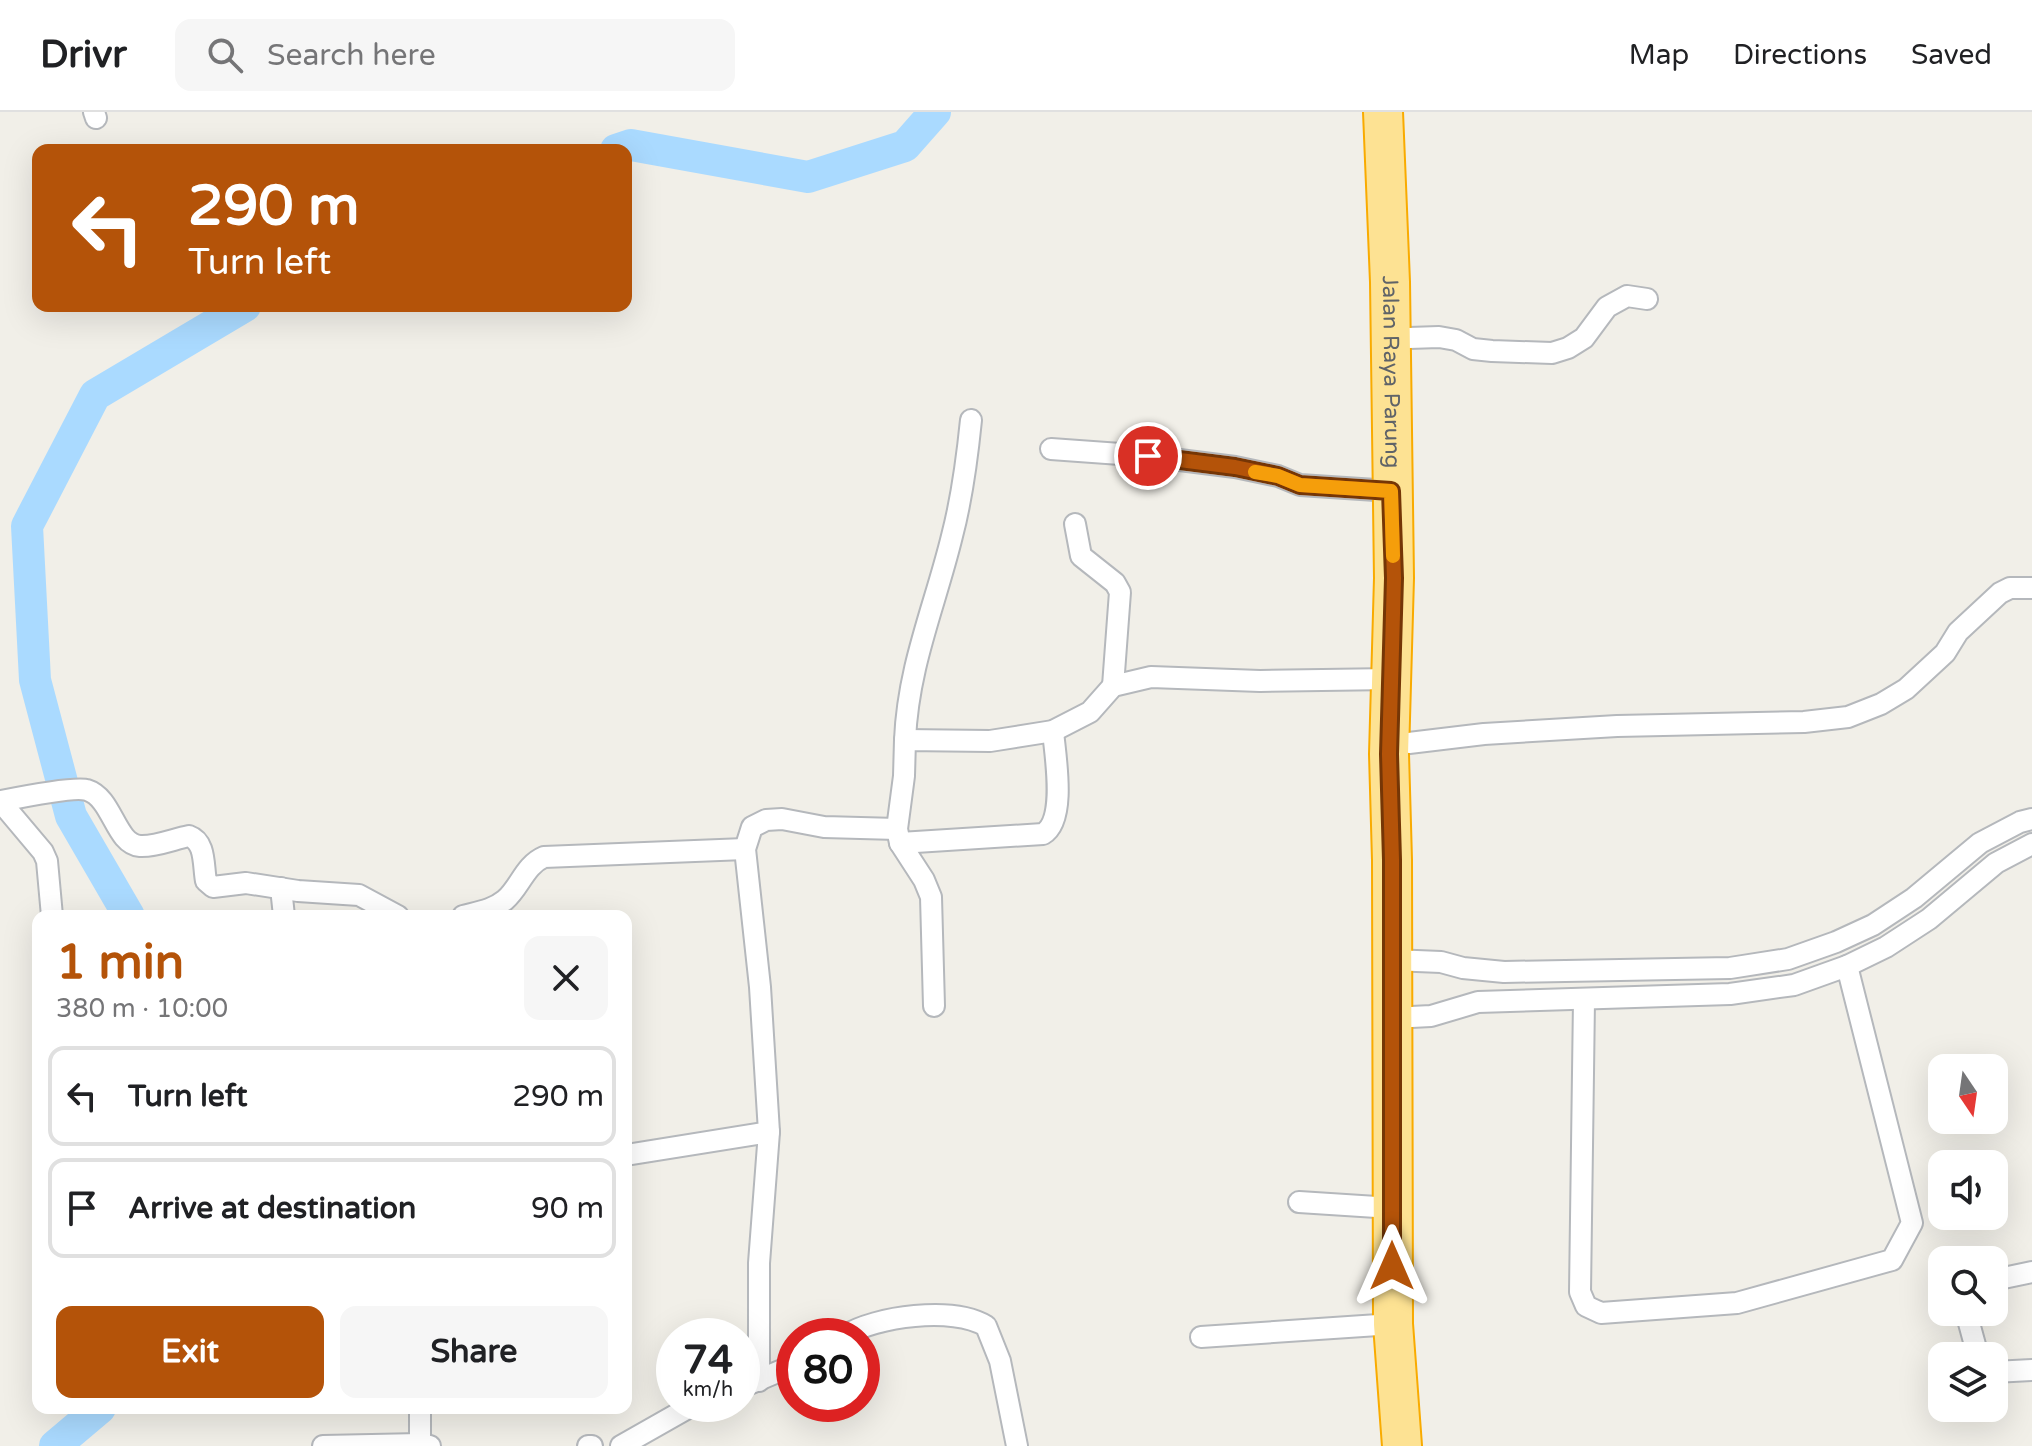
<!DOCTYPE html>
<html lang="en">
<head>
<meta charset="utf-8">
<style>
	:root { --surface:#fff; --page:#f6f6f6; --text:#202124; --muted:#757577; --line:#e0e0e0; --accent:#b45309 }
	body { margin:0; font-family:"Varela Round",sans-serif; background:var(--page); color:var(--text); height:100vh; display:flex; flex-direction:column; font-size:30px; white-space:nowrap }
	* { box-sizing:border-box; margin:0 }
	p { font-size:26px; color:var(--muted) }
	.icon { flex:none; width:44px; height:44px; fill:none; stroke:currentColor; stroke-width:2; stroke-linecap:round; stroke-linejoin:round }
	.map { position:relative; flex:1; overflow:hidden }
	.details { position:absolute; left:32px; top:798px; width:600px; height:504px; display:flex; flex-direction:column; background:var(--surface); border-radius:16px; box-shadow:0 8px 32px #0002 }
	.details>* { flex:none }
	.guide { position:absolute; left:32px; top:32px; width:600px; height:168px; border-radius:16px; box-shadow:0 8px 32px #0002; background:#b45309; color:#fff; overflow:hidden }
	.needle { width:52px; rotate:167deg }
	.controls { position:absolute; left:1928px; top:942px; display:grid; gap:16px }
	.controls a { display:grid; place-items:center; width:80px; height:80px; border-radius:16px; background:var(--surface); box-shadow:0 8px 32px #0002; font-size:40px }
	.speed { position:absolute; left:656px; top:1206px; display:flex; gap:16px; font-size:40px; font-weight:700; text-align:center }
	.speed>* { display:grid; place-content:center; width:104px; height:104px; border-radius:50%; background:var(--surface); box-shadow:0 8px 32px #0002; line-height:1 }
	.speed small { font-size:20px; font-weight:400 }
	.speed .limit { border:12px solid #d22; background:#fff; color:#111 }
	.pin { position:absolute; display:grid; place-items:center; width:68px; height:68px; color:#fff; margin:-34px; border:4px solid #fff; border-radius:50%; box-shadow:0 2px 8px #0007 }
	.me { position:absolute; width:88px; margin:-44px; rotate:0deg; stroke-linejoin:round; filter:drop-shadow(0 0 6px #0008) }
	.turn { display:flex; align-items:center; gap:28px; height:168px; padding:0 24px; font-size:36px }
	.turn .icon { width:104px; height:104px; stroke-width:2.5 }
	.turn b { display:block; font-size:56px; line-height:68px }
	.round { display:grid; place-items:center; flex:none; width:84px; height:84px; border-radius:16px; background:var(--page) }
	.overview { display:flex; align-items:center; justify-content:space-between; height:136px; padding:0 24px }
	h1 { font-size:48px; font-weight:700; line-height:60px; color:var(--accent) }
	.cta { display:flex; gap:16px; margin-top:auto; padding:16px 24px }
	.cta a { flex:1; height:92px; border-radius:16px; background:var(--accent); color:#fff; font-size:32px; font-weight:700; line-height:92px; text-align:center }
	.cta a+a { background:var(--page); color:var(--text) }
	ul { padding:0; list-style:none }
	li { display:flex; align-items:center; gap:24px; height:100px; margin:0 16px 12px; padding:0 8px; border:4px solid var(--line); border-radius:16px }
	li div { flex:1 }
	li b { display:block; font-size:30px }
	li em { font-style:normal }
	header { display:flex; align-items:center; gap:48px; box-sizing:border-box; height:112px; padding:0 40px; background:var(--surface); border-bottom:2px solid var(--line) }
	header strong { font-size:38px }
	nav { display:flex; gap:44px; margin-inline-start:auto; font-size:28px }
	.search { width:560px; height:72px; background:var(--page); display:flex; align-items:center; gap:20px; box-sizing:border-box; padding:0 28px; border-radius:16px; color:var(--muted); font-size:30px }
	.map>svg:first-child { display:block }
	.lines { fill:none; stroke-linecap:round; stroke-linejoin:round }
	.river { stroke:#aadaff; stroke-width:32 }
	.street-casing { stroke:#b5b8bc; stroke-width:24 }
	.highway-casing { stroke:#f9ab00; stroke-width:42 }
	.street { stroke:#fff; stroke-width:20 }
	.highway { stroke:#fde293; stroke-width:38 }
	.route-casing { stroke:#753606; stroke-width:20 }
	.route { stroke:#b45309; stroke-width:14 }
	.slow { stroke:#f59e0b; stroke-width:14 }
	.labels { text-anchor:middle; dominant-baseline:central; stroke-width:8; stroke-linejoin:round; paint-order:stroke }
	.street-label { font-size:22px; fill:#5f6368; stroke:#fff }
</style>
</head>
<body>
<header>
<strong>Drivr</strong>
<div class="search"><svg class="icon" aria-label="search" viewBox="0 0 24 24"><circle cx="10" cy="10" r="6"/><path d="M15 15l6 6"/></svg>Search here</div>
<nav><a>Map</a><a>Directions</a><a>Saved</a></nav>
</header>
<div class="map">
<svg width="2032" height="1334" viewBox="0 0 2032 1334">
	<rect width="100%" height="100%" fill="#f1efe8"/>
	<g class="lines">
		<g class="river">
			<polyline points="616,38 631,33 808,65 905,34 935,0"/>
			<polyline points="129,804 71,704 35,568 27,414 95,283 245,194"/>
			<polyline points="55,1334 100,1296"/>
		</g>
		<defs>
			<g id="street">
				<polyline points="94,0 96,6"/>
				<polyline points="1409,226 1439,225 1456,228 1473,237 1492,239 1552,241 1568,236 1584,226 1607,195 1627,184 1647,187"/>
				<polyline points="1051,337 1148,344 1235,355 1278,364 1300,373 1391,379"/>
				<polyline points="1075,412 1081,444 1115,471 1120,480 1113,574"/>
				<path d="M 905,628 C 908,554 935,494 952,424 C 962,386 967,348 971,308"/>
				<polyline points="1409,631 1484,622 1617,614 1804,610 1848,605 1881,592 1906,577 1945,541 1958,520 2000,481 2010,476 2032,476"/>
				<polyline points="0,689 43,740 47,749 52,804"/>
				<path d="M 1,689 C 16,686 75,674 87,678 C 113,686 115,732 140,734 C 155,735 174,727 189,724 C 206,730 203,753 206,769 L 213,775 L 246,771 L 298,779 L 359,783 L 398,804"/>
				<path d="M 900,731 L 1043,722 C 1067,708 1055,643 1053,619"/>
				<polyline points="281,776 284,804"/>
				<path d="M 463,804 C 478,800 493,798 505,788 C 520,775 525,753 544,745 L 745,737"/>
				<polyline points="1392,848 1441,850 1463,856 1504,860 1730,856 1788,847 1836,830 1873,813 1914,786 1980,731 2020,710 2032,707"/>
				<polyline points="1584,888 1580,1180 1586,1194 1601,1201 1737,1191 1892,1148 1912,1111 1847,854"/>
				<polyline points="934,894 931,785 924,768 900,731 897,717 904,664 905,628 990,629 1053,619 1090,600 1113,574 1151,565 1260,569 1392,567"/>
				<polyline points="1392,906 1431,904 1478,890 1730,882 1794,873 1847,854 1886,835 1929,807 1996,751 2032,732"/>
				<polyline points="626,1043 769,1020 760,875 745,737 752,715 766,708 782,707 824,715 897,717"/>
				<polyline points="1299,1090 1392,1096"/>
				<polyline points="1994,1168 2032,1160"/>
				<polyline points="1966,1200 1978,1244"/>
				<path d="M 844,1224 C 876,1204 953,1194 986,1214 L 1000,1249 L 1017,1334"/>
				<polyline points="1201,1225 1393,1212"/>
				<polyline points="1994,1260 2032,1258"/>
				<polyline points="759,1269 759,1151 769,1020"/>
				<polyline points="742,1275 794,1253"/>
				<polyline points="420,1296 420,1332"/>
				<polyline points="323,1334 420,1332 430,1334"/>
				<polyline points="588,1334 592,1334"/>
				<polyline points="621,1334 695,1292"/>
			</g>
			<g id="highway">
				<path id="s1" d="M 1383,0 L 1390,170 L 1394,466 L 1389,642 L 1392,748 L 1393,1212 L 1402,1334"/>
			</g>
		</defs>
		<use href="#street" class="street-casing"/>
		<use href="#highway" class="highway-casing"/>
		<use href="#street" class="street"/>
		<use href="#highway" class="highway"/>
	</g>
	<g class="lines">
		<defs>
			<polyline id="route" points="1148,344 1235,355 1278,364 1300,373 1391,379 1394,466 1389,642 1392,748 1392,1154"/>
		</defs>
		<use href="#route" class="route-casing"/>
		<use href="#route" class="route"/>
		<polyline class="slow" points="1255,360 1278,364 1300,373 1391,379 1393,444"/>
	</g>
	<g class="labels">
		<g class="street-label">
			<text stroke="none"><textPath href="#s1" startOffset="260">Jalan Raya Parung</textPath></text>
		</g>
	</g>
</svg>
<div class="controls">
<a><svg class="needle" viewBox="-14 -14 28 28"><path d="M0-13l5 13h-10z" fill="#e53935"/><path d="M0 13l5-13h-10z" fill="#757577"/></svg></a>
<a><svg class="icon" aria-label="sound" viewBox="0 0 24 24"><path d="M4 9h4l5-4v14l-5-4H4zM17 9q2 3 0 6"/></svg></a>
<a><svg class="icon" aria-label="search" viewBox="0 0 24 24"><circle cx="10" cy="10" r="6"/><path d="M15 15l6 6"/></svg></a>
<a><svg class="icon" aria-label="layers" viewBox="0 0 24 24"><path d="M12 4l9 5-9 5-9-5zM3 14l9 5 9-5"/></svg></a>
</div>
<div class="speed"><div>74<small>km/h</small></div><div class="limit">80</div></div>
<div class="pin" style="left:1148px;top:344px;background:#d93025"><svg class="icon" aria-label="arrive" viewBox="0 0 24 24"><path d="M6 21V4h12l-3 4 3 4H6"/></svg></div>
<svg class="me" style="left:1392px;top:1154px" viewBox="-20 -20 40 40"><path d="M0-17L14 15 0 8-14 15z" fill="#b45309" stroke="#fff" stroke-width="4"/></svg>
<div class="guide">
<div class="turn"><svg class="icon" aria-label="left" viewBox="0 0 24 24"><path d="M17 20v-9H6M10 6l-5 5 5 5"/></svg><div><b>290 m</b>Turn left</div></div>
</div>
<section class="details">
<div class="overview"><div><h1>1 min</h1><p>380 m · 10:00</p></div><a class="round"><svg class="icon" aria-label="close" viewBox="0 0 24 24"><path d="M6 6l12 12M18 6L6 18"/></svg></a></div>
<ul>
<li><svg class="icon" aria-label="left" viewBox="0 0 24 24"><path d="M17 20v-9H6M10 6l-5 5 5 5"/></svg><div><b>Turn left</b></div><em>290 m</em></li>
<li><svg class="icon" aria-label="arrive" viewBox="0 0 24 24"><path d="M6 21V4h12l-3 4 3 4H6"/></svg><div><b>Arrive at destination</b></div><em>90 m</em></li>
</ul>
<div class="cta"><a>Exit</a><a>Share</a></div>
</section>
</div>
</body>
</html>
